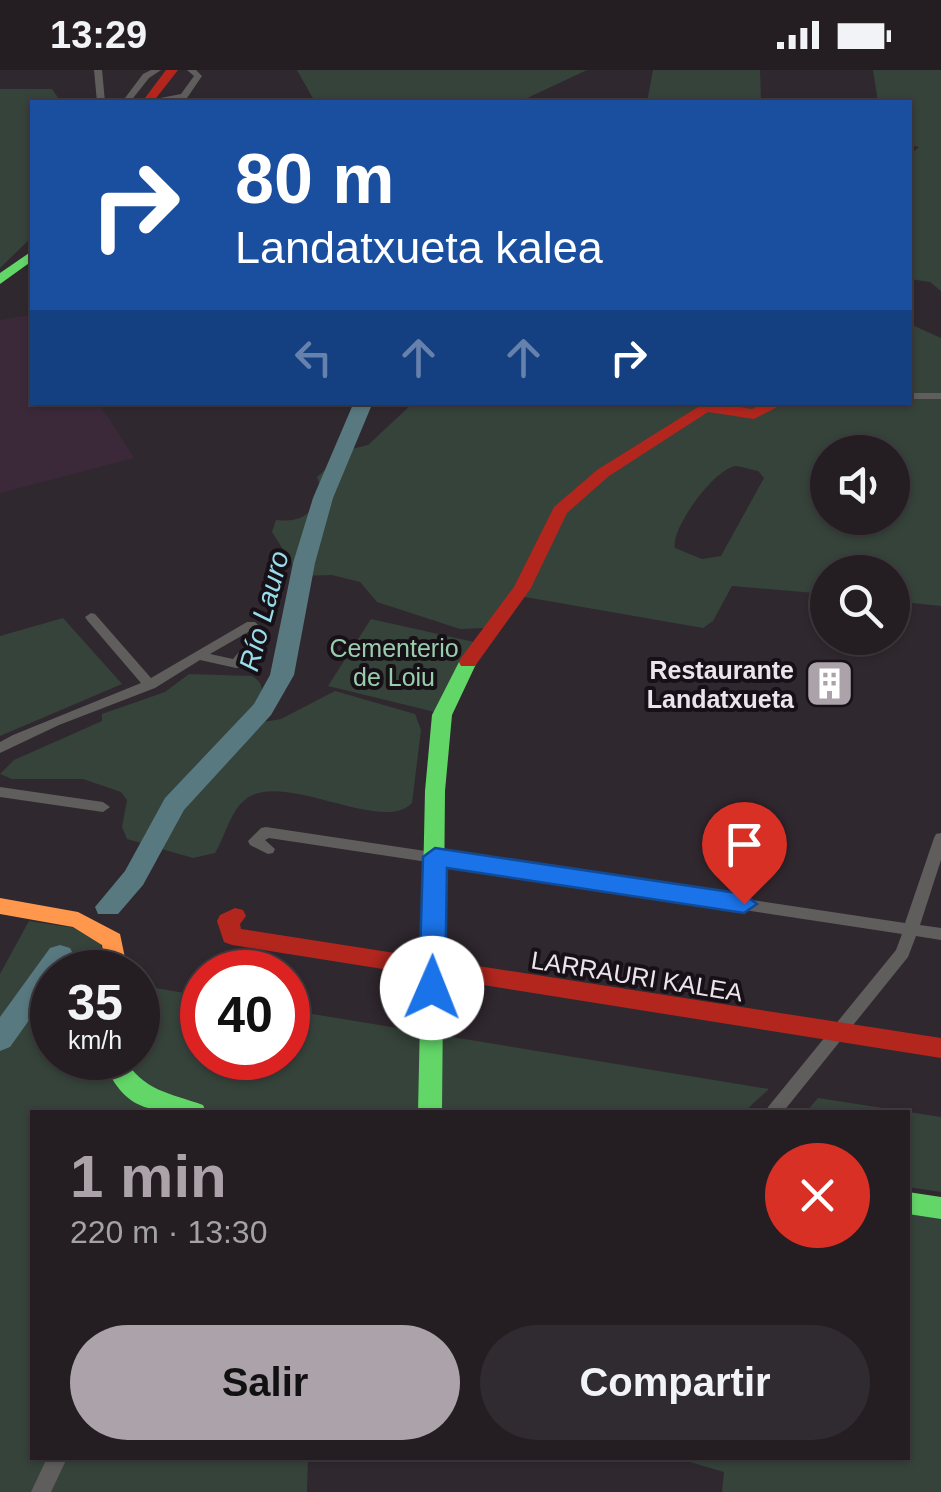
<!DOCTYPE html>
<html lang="es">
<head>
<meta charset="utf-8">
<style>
	:root { --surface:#241e23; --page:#302b30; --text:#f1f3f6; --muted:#a3a2a6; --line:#413c41; --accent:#aba2aa }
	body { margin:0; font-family:Arial,sans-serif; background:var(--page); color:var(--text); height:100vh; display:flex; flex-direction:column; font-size:38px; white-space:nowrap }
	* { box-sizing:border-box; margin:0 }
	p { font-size:32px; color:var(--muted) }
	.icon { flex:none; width:55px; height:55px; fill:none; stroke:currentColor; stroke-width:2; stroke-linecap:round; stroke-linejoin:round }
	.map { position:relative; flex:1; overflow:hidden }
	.side { position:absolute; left:30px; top:1040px; width:880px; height:350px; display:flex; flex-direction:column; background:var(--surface); border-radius:0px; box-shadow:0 2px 8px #0004,0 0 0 2px var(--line) }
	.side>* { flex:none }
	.top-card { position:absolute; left:30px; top:30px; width:882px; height:305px; border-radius:0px; box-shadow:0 2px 8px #0004,0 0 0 2px var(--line); background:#1a4fa0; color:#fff; overflow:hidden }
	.controls { position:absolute; left:810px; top:365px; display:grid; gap:20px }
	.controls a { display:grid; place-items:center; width:100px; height:100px; border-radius:50%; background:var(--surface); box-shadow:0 2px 8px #0004,0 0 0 2px var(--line); font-size:50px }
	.speed { position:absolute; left:30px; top:880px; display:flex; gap:20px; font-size:50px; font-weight:700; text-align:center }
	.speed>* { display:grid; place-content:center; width:130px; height:130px; border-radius:50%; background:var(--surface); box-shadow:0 2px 8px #0004,0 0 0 2px var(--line); line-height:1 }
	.speed small { font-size:25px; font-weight:400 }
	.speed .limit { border:15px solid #d22; background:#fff; color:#111 }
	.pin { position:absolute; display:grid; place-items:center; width:85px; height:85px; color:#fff; margin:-102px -42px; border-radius:50% 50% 50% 0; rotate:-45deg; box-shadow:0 0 10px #0007 }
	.pin .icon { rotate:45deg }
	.me { position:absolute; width:110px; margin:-55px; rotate:1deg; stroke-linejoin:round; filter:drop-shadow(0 0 8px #0008) }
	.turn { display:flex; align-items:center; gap:35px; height:210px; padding:0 40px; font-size:45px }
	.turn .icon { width:130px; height:130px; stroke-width:2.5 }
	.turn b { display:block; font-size:70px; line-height:85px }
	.lanes { display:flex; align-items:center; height:95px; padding:0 40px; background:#0003; justify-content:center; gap:50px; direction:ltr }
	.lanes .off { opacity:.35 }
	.round { display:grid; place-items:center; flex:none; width:105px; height:105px; border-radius:52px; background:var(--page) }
	.overview { display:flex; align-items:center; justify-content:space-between; height:170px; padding:0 40px }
	h1 { font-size:60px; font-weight:700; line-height:75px; color:var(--accent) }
	.primary-button { display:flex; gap:20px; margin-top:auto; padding:20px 40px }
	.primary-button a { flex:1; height:115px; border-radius:60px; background:var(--accent); color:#111; font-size:40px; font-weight:700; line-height:115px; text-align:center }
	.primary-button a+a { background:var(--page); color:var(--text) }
	.status { display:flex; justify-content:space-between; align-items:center; height:70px; padding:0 50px; background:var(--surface); direction:ltr }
	.status svg { height:28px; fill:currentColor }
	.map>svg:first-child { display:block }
	.built { fill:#3b2939 }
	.green { fill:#35433a; fill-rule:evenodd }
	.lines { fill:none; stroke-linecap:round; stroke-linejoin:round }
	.river { fill:#597980; fill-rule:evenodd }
	.street { fill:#605d5d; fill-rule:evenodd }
	.fast { fill:#63d668; fill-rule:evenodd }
	.slow { fill:#ff974d; fill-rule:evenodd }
	.jam { fill:#b3261e; fill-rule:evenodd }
	.route { fill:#1a73e8; stroke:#114b97; stroke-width:2.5 }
	.labels { text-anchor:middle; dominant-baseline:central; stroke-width:8; stroke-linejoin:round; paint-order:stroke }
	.park-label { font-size:25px; fill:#99cead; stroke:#171117 }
	.poi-label { font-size:25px; font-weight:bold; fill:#ede3ec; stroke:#171117; text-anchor:end }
	.street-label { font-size:25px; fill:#ede3ec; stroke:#171117 }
	.water-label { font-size:28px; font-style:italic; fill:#97ddeb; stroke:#171117 }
</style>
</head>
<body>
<div class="status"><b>13:29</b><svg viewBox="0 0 49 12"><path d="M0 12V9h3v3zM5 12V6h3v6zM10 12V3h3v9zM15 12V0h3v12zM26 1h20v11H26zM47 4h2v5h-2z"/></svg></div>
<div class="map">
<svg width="941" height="1422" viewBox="0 0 941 1422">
	<rect width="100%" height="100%" fill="#30282f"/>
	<polygon class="built" points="32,245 32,332 99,333 134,388 0,423 0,250"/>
	<g class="green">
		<polygon points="297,0 587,0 523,30 550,32 315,32"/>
		<polygon points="653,0 760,0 761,32 647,32"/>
		<polygon points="873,0 941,0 941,221 930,212 910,209 910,85 919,77 910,75 910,32 878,32"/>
		<polygon points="0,19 52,19 61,32 32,32 32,167 0,198"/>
		<path d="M 910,254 L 941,268 L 941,536 L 893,531 L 892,502 L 828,502 L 827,524 L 732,516 L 713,551 L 703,558 L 525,527 L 517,528 L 485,558 L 460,559 L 377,532 L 360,512 L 332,505 L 300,506 L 272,462 L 276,450 C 301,453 313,444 322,421 L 317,407 L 347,380 L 368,375 L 413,333 L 910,332 ZM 828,382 L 892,382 L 892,448 L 828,448 ZM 737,396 L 758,401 L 764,408 L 721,486 L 702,489 L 675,478 C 670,459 716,396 737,396 Z"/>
		<polygon points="63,548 122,614 0,666 0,566"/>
		<polygon points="371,549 474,572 435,642 328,616"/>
		<path d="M 189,604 L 252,606 C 270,617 258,627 255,644 L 263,652 L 281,649 L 335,621 L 415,644 L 421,660 L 412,733 C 382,765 284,700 246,729 C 230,741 225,767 215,783 L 193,788 L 127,769 L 122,757 L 127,730 L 121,722 L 83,709 L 12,709 L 0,704 L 14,690 L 102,651 L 102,644 L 165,622 Z"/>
		<polygon points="29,851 76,858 101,872 103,902 52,902 52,988 138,988 138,915 202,926 202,988 288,988 288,940 769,1019 744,1042 32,1042 32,1388 308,1388 307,1422 0,1422 0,904"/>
		<polygon points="818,1028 941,1047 941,1122 908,1117 908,1042 806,1042"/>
		<polygon points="908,1143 941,1148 941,1422 722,1422 724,1402 676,1388 908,1388"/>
	</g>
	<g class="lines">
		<g class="river">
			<polygon points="354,332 373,332 333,428 315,493 294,605 271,645 184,740 143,815 118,844 98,844 95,837 125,801 165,728 254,634 270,605 293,493 313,428"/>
			<polygon points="60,875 70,878 74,886 64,902 52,902 52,918 10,977 0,981 0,947 50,878"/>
		</g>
		<g class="street">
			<polygon points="94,0 102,0 105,32 97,32"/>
			<polygon points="151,0 161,0 149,8 130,32 122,32 143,4"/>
			<polygon points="187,0 196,0 202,6 187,28 149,32 150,30 181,24 194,6"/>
			<rect x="910" y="323" width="31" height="6"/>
			<path d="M 91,543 L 95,544 L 151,608 L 247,552 L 255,552 L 267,563 L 241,597 L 236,598 L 200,590 L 155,618 L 59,655 L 0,683 L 0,672 L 13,665 L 141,613 L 87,550 L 85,547 ZM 250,561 L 254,564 L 233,589 L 210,584 Z"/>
			<polygon points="0,717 103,732 110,737 103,742 0,727"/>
			<polygon points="266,757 905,853 934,768 936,764 941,763 941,790 920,855 941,858 941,870 916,866 908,887 783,1042 766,1042 768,1037 896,880 902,864 269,768 265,770 275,779 273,783 268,784 250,775 248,771 261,758"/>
			<polygon points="47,1388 67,1388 51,1422 31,1422"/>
		</g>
		<g class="fast">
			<polygon points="32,181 32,191 0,214 0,203"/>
			<polygon points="468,586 477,592 452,645 445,721 442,1042 418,1042 425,721 432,645 459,592"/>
			<path d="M 102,988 L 124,988 C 143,1021 170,1023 203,1035 L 206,1042 C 151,1042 125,1044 102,988 Z"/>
			<polygon points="908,1122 941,1127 941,1149 908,1144"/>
		</g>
		<polygon class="slow" points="0,828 78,842 120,864 128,902 106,902 102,875 73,857 0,844"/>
		<g class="jam">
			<polygon points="166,0 178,0 153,32 142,32"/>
			<polygon points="706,332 752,339 766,332 787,332 754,349 708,342 609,406 567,443 531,518 475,596 461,596 459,592 461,588 514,517 554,437 597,400"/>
			<polygon points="235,838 243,840 246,846 240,854 241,859 941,968 941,988 232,875 224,872 217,851 220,845"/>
		</g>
	</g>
	<polygon class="route" points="435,778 744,824 757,834 744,843 447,798 445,918 432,928 419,918 423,787"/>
	<defs>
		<symbol id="building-square" viewBox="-11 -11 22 22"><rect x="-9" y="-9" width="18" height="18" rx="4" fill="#aba2aa" stroke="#171117"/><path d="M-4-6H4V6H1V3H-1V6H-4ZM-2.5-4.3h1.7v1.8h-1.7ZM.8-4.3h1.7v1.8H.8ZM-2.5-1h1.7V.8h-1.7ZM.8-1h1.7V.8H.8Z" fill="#fff"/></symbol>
	</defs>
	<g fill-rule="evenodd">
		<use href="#building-square" x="802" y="586" width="55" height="55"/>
	</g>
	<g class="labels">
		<g class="park-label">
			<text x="394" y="578">Cementerio<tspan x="394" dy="29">de Loiu</tspan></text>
		</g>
		<g class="poi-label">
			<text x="794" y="600">Restaurante<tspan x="794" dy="29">Landatxueta</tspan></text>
		</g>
		<g class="street-label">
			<text transform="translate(637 906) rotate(9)">LARRAURI KALEA</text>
		</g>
		<g class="water-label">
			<text transform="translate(264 541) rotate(-75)">Río Lauro</text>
		</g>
	</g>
</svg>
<div class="controls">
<a><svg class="icon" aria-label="sound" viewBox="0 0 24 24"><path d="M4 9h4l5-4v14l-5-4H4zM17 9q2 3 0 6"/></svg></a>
<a><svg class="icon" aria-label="search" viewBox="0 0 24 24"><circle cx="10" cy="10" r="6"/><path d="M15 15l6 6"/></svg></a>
</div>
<div class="speed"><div>35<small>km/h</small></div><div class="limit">40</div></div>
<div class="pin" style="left:744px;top:834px;background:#d93025"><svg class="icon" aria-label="arrive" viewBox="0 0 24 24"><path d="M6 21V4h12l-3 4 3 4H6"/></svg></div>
<svg class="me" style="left:432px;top:918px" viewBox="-20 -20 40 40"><circle r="19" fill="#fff"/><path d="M0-13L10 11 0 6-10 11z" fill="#1a73e8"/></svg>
<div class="top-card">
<div class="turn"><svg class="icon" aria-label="right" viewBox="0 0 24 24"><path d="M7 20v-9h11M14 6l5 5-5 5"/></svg><div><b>80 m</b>Landatxueta kalea</div></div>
<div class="lanes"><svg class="icon off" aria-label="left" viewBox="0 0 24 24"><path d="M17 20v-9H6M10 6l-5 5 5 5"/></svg><svg class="icon off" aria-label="ahead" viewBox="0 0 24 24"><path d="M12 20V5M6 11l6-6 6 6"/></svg><svg class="icon off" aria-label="ahead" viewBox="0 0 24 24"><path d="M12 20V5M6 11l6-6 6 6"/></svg><svg class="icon" aria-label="right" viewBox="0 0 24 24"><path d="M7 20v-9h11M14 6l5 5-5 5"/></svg></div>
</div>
<section class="side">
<div class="overview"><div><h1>1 min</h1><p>220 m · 13:30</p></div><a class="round" style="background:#d93025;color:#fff"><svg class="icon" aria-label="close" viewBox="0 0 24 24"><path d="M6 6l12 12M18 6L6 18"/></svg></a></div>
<div class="primary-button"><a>Salir</a><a>Compartir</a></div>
</section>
</div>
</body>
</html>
